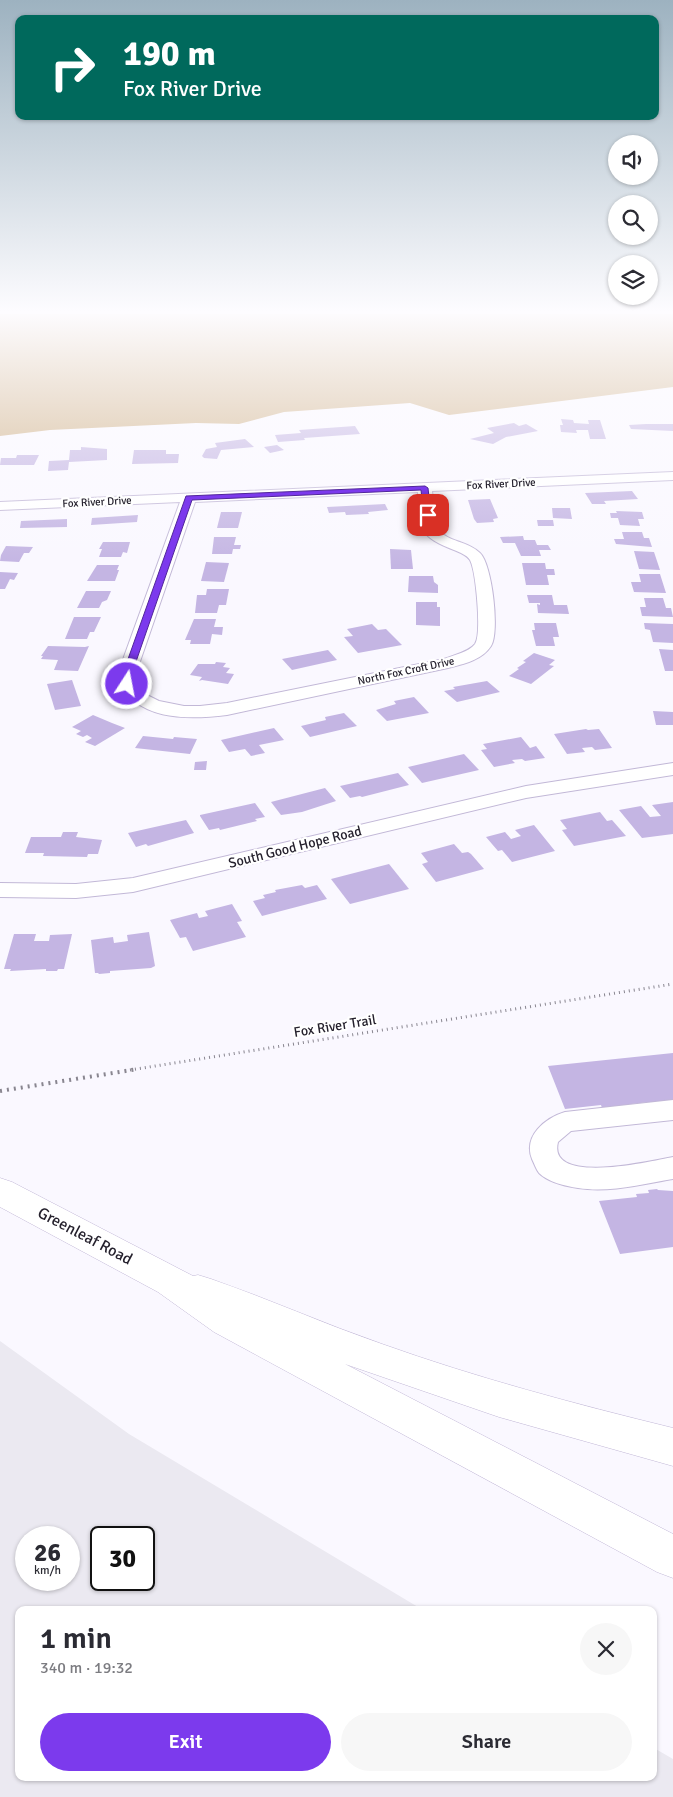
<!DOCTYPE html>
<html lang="en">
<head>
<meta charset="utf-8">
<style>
	:root { --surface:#fff; --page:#f7f7f7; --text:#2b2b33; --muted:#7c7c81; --accent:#7c3aed }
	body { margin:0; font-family:Signika,sans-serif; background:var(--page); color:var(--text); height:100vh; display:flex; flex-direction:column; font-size:19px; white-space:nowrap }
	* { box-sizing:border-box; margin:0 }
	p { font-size:16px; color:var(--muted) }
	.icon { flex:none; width:28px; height:28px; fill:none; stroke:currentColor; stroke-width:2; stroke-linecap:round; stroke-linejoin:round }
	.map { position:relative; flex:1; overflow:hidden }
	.panel { position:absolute; left:15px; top:1606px; width:642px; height:175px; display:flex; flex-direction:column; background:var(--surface); border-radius:10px; box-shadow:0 1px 4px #0004 }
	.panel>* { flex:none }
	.hud { position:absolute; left:15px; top:15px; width:644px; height:105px; border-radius:10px; box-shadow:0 1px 4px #0004; background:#00695c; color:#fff; overflow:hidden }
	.fabs { position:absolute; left:608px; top:135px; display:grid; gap:10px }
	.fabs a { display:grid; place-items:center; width:50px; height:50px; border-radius:50%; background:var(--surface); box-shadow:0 1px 4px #0004; font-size:25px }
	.speed { position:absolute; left:15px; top:1526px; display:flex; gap:10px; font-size:25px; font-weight:700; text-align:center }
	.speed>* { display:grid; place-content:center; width:65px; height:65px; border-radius:50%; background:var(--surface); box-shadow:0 1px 4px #0004; line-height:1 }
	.speed small { font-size:12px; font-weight:400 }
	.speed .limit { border:2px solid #111; border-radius:8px; background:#fff; color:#111 }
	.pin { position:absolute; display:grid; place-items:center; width:42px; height:42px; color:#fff; margin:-21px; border-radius:10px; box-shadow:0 2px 8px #0006 }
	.me { position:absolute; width:55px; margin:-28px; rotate:11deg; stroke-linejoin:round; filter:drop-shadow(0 0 4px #0008) }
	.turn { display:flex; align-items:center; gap:18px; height:105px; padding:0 25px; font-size:22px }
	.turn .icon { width:65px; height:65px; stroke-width:2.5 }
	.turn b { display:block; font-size:35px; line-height:42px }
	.round { display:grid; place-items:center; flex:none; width:52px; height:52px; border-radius:26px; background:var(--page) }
	.headline { display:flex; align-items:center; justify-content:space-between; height:85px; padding:0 25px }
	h1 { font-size:30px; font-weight:600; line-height:38px }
	.cta { display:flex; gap:10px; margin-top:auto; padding:10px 25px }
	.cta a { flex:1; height:58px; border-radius:30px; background:var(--accent); color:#fff; font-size:20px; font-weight:600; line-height:58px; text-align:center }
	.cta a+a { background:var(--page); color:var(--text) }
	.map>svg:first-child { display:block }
	.built { fill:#ebe9f1; fill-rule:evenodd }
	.water { fill:#ceaf85 }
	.building { fill:#c4b5e3 }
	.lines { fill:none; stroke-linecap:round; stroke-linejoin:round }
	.street-casing { stroke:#c2b8d7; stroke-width:2 }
	.primary-casing { stroke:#c2b8d7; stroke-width:1 }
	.path-far1 { stroke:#898690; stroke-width:3; stroke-dasharray:1 4; stroke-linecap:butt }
	.path { stroke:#898690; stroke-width:4; stroke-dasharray:2 5; stroke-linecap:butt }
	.street { fill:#fff; fill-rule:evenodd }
	.primary { fill:#fff; fill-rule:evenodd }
	.route { fill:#7c3aed; stroke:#51269a }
	.labels { text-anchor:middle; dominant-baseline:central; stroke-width:4.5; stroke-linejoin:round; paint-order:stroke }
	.far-street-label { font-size:11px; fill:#25212d; stroke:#fff }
	.street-label { font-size:14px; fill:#25212d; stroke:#fff }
	.near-street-label { font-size:16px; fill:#25212d; stroke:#fff }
</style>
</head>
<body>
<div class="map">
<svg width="673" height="1797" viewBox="0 0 673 1797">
	<rect width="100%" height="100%" fill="#faf8ff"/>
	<path class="built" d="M 0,1341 L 129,1434 L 423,1610 L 19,1610 L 19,1778 L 654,1778 L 654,1748 L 673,1759 L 673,1797 L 0,1797 ZM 26,1538 L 69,1538 L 69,1580 L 26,1580 ZM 101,1538 L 144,1538 L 144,1580 L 101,1580 Z"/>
	<polygon class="water" points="0,314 673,314 673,387 449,415 410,403 284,412 239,424 196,423 50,430 0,436"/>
	<g class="building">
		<polygon points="561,419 573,420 574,423 589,424 588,420 600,420 606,439 590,439 588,430 576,430 577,433 561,432 560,425 563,425"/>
		<polygon points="514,423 519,426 526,424 538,431 506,437 493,444 470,439 494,433 487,428"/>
		<polygon points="646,424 673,424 673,431 631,429 629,425"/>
		<polygon points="355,426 360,434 304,438 305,440 278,442 275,435 301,433 299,430"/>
		<polygon points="245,439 254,447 221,450 217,459 204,458 202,456 206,449 217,447 215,443"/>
		<polygon points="277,445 284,450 270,453 264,447"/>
		<polygon points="81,447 107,449 107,460 69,462 68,470 48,471 49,461 69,460 70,450 81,450"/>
		<polygon points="134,450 166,450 166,454 179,454 178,463 132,464"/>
		<polygon points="17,455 39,455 34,465 0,465 1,458 16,458"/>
		<polygon points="632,491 638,499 604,501 606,504 592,504 585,493"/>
		<polygon points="490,499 498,518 493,519 494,522 477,523 474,519 468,500"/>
		<polygon points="385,504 388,510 368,512 369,514 346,515 345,512 329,513 327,507"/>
		<polygon points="552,508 570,508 572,519 553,518"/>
		<polygon points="616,511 642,512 644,519 638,519 640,526 620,525 618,518 611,518 610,513 617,513"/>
		<polygon points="221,512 242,512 238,528 217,528"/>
		<polygon points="138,515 137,522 91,525 92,518"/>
		<polygon points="67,519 67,527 20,528 21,521"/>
		<polygon points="537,520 553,520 554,526 538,526"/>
		<polygon points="622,532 642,532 644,538 649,538 652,547 616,544 614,539 624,539"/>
		<polygon points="523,536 524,540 535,540 537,545 548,545 551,550 539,550 541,556 521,556 515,543 503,543 500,537"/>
		<polygon points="214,537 236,537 234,545 241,545 240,549 233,549 232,554 212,554"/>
		<polygon points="103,542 130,542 127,553 123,552 121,557 99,557 102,549 99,549"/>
		<polygon points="6,546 33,547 29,553 24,553 19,562 0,561 1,555"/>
		<polygon points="390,549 411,550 413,569 391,569"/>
		<polygon points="634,551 654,552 660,570 639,569"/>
		<polygon points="206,562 229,563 224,582 201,581"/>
		<polygon points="522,563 545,563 546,569 554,569 555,575 547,575 549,585 526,585"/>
		<polygon points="97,565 119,565 117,570 119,570 115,581 87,581"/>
		<polygon points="0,572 18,573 14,580 10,579 5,589 0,589"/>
		<polygon points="639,574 660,574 666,593 634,592 631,582 641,582"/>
		<polygon points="409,576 433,576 434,582 438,585 438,593 408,592"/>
		<polygon points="207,589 229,589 226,605 219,605 217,613 195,613 197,595 206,595"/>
		<polygon points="86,591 111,591 107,600 102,602 99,608 77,608"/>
		<polygon points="527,595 552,595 554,605 567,605 569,614 538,613 537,604 540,605 540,603 529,603"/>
		<polygon points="644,598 663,598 666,608 671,608 673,617 642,616 640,607 646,607"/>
		<polygon points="416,602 437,602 437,607 440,607 440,626 416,625"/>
		<polygon points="74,617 101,617 94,632 90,632 87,639 65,639"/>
		<polygon points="194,619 216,619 214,627 223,627 222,635 212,634 210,644 190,644 191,640 185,640"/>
		<polygon points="534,623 556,623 559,637 553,637 555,646 536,646 532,630 535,630"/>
		<polygon points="644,623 673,624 673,643 653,642 650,630 645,629"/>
		<polygon points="372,624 378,630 386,629 402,645 358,653 344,637 353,636 347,629"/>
		<polygon points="48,646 85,647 89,646 78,671 54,670 58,660 41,659 43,656 41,656"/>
		<polygon points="659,649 673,650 673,671 665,671"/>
		<polygon points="328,650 337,660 292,670 282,659"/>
		<polygon points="534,653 555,660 549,665 554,666 531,684 509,676 519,669 517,668 526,662 523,661"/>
		<polygon points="216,662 226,663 223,667 230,668 226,673 234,674 228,684 202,680 199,681 202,677 190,675 198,664 215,664"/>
		<polygon points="72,680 81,706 55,710 47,684"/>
		<polygon points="487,681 500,692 457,702 444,691 455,689 453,687"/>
		<polygon points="414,697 429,713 387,721 376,710 396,704 394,701"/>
		<polygon points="653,711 673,712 673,725 656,725"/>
		<polygon points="344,713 357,726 310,737 301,726 326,720 325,717"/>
		<polygon points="93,715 112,723 125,728 95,746 85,742 92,738 87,735 83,737 76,734 81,731 72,727"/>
		<polygon points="274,728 284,740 259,745 265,753 251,756 245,749 229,752 221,740"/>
		<polygon points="586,729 588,730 599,729 612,748 595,750 592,747 582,748 585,752 567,754 554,734"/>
		<polygon points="143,736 173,739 174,737 197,739 190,754 135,748"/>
		<polygon points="521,737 530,748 536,746 545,758 525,761 522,759 512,760 515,763 494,767 481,750 487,749 483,744"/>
		<polygon points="464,754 479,770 422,783 408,767"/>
		<polygon points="207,761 206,770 194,770 195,762"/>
		<polygon points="398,773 409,785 362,797 360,796 350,798 340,786"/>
		<polygon points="325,788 336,801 302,812 281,815 271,802"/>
		<polygon points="673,802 673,834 642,838 619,810 641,806 650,817 661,816 652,805"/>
		<polygon points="255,803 265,817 255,819 257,821 220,830 219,828 209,830 200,816 200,815"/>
		<polygon points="600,812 607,821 612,820 626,836 574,846 562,830 567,829 560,820"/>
		<polygon points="186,820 194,833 148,846 146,844 136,847 128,833"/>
		<polygon points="534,825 555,851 512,862 502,850 498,851 486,837 505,832 511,839 521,836 515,830"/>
		<polygon points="63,832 78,832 76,837 102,840 98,854 88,854 87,857 43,856 44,853 25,853 31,837 61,837"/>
		<polygon points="454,844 462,853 468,852 471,854 484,869 436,882 422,864 428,862 421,853"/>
		<polygon points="389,864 409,889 350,904 331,879"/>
		<polygon points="302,885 305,888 317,885 327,899 262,916 253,901 265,898 263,895 276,892 275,890"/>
		<polygon points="232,904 242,921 237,922 246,937 193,951 186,937 180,938 170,920 197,913 199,918 208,916 205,911"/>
		<polygon points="149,932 155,966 151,968 110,971 110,973 99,974 98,973 95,973 91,940 113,937 114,943 128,941 127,935"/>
		<polygon points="14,934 36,934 34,941 49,941 50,935 72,934 64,969 58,969 57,971 46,971 46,969 10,971 11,969 4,969"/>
		<polygon points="673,1053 673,1102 651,1104 650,1102 632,1104 633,1106 602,1108 601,1105 565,1109 548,1066"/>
		<polygon points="657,1189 658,1190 673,1191 673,1247 620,1254 599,1201 637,1197 636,1194 649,1193 648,1190"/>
	</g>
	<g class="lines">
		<defs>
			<g id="street">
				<path d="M 673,472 L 673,480 L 432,491 L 437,529 C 448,542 468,541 480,553 C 492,564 500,632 491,646 C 482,660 464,664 448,668 L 227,715 C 186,720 133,721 117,676 L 180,502 L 0,510 L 0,502 ZM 418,492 C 420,529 418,536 454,550 C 459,552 467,555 470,560 C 476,571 482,634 475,644 C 469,652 454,655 444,659 L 227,703 L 200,706 L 184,706 L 159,701 L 147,695 L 139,687 L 135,676 L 195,502 Z"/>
				<polygon points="673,763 673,775 526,798 133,892 76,898 0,897 0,883 76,884 133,878 526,786"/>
				<path d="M 673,1100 L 673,1120 L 571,1131 L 558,1142 C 547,1186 652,1161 673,1157 L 673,1179 C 643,1184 609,1193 578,1188 C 565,1186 548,1182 539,1173 C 536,1169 534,1163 532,1159 C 523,1136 545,1118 565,1112 Z"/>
			</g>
			<path id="primary" d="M 0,1178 L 12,1182 L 193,1276 L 198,1275 L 211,1279 C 269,1299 324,1324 382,1344 C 477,1378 575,1404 673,1428 L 673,1466 L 499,1417 L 345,1364 L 673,1534 L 673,1578 L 657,1572 L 214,1332 L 158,1292 L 0,1207 Z"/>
		</defs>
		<use href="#street" class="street-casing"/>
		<use href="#primary" class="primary-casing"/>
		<polyline class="path-far1" points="130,1070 673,984"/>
		<polyline class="path" points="0,1091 138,1069"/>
		<use href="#street" class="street"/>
		<use href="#primary" class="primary"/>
	</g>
	<linearGradient id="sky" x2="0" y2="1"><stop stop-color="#9db2c0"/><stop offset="0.55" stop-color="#fdfcff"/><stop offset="1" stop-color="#fdfcff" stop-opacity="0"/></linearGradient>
	<rect width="673" height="566" fill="url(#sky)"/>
	<polygon class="route" points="425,486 428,488 431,515 428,517 424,515 421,490 192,500 131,676 132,684 127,687 123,684 122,676 186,496"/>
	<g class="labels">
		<g class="far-street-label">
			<text transform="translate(501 484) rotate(-3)">Fox River Drive</text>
			<text transform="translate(97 502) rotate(-3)">Fox River Drive</text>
			<text transform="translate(406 671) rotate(-12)">North Fox Croft Drive</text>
		</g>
		<g class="street-label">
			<text transform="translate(295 847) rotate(-14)">South Good Hope Road</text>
			<text transform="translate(335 1026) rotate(-9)">Fox River Trail</text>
		</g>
		<g class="near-street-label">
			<text transform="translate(85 1236) rotate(28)">Greenleaf Road</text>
		</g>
	</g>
</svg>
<div class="fabs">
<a><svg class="icon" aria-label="sound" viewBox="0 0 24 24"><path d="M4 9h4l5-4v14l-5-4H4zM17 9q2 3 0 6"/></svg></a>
<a><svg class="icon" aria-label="search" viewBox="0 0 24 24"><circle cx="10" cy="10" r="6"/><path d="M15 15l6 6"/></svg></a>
<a><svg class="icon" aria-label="layers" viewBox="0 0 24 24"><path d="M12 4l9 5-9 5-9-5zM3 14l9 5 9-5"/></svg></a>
</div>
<div class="speed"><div>26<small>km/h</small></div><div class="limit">30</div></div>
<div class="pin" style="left:428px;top:515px;background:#d93025"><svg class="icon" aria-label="arrive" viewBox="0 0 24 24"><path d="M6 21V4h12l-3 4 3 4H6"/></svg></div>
<svg class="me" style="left:127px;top:684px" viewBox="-20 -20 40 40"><circle r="17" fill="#7c3aed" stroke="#fff" stroke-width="3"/><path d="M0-11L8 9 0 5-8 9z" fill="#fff"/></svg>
<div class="hud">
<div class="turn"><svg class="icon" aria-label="right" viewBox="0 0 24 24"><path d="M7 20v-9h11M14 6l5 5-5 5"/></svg><div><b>190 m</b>Fox River Drive</div></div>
</div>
<section class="panel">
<div class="headline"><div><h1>1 min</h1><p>340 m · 19:32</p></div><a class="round"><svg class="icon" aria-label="close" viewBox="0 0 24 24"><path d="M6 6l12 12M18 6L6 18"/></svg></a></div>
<div class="cta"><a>Exit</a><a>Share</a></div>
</section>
</div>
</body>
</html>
